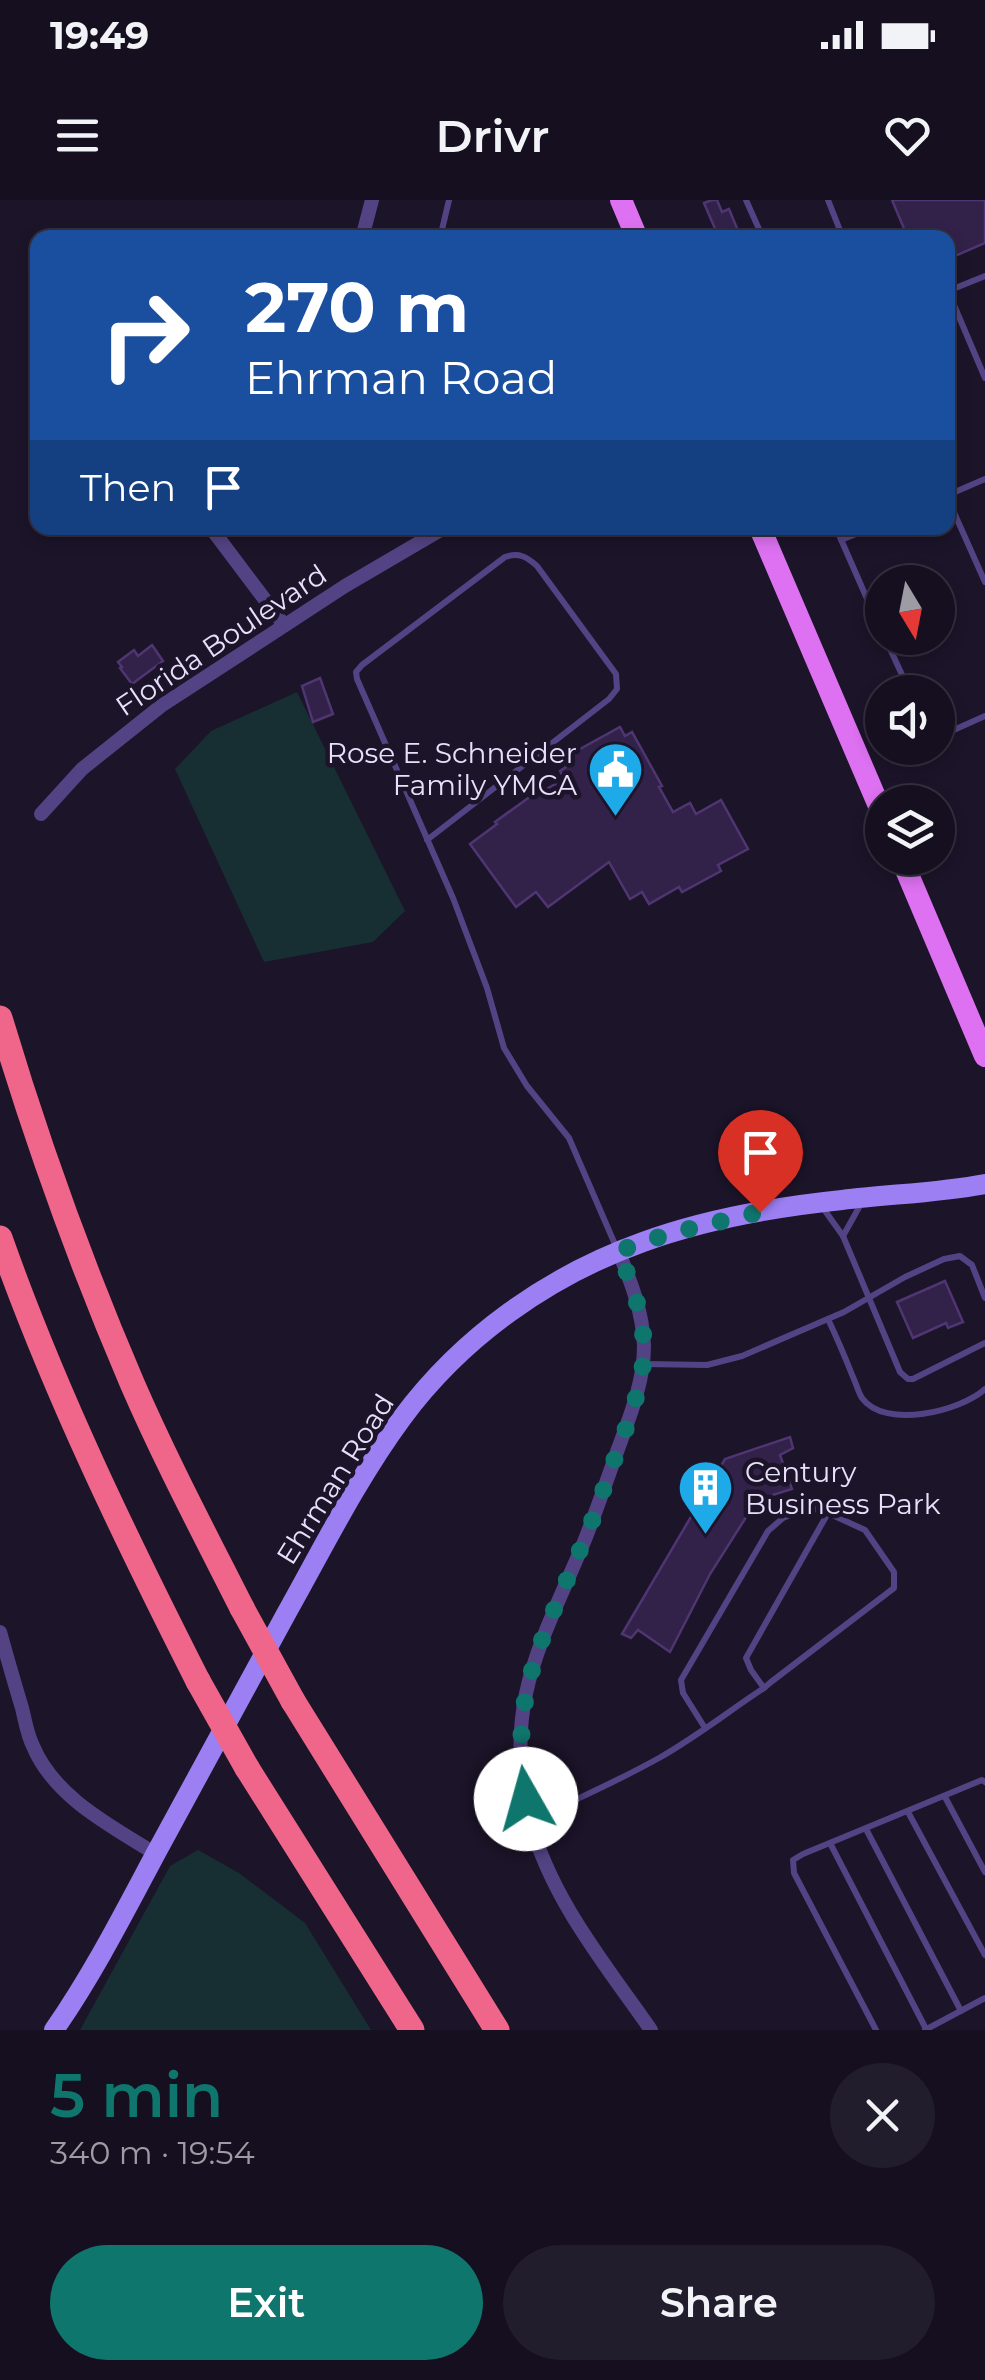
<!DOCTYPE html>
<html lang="en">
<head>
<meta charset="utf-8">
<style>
	:root { --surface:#150f1f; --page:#221d2c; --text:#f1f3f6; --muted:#9d9ca4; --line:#342f3d; --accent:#0f766e }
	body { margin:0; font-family:Montserrat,sans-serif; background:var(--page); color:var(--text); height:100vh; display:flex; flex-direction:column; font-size:38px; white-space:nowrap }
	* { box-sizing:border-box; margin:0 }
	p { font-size:32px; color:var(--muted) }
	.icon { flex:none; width:55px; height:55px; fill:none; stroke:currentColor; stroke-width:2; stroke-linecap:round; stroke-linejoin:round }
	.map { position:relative; height:1830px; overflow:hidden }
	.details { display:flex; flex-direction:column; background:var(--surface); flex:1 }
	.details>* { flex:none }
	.top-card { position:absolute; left:30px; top:30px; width:925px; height:305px; border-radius:20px; box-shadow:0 5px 15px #0003,0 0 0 2px var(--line); background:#1a4fa0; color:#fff; overflow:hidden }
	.needle { width:65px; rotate:170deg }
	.tools { position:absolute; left:865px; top:365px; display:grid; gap:20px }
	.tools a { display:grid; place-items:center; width:90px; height:90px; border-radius:50%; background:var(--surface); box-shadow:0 5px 15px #0003,0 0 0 2px var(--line); font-size:50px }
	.pin { position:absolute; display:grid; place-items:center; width:85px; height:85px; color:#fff; margin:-102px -42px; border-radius:50% 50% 50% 0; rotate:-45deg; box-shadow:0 0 10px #0007 }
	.pin .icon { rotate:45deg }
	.me { position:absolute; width:110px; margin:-55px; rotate:353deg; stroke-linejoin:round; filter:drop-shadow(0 0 8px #0008) }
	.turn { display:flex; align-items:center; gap:35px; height:210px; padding:0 50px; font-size:45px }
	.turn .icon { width:130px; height:130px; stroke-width:2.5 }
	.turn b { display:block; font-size:70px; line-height:85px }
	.then { display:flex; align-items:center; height:95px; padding:0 50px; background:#0003; gap:20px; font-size:38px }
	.round { display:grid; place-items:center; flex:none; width:105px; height:105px; border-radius:52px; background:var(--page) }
	.head { display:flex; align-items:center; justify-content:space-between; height:170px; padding:0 50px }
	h1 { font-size:60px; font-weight:600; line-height:75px; color:var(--accent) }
	.cta { display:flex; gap:20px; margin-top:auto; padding:20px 50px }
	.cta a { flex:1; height:115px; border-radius:60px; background:var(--accent); color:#fff; font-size:40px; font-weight:600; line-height:115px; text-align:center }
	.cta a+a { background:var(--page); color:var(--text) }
	.status { display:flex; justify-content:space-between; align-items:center; height:70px; padding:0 50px; background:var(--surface); direction:ltr }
	.status svg { height:28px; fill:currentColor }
	header { display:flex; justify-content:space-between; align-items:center; height:130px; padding:0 50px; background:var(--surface); font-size:45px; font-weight:600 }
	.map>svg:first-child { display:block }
	.green { fill:#172e33 }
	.building { fill:#322149; stroke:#4f3672; stroke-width:2.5 }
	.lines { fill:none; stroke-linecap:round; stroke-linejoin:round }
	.lane { stroke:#544384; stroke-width:6 }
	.street { stroke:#544384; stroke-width:14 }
	.secondary { stroke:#9b7ff3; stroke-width:20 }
	.primary { stroke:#dd71f1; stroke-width:22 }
	.highway { stroke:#f0668a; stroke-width:25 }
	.highway-bridge { stroke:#f0668a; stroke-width:25 }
	.route { stroke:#0f766e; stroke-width:18; stroke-dasharray:0 32.4 }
	.labels { text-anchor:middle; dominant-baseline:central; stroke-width:9; stroke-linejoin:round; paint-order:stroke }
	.street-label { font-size:28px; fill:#e9dffc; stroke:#1c1429 }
	.poi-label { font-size:28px; fill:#e9dffc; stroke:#1c1429; text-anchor:end }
</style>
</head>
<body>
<div class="status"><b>19:49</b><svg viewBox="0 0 49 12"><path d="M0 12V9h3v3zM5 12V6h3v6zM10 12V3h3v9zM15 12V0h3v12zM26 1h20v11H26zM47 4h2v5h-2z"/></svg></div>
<header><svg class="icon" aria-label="menu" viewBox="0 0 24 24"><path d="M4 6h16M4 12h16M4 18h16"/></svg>Drivr<svg class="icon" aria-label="heart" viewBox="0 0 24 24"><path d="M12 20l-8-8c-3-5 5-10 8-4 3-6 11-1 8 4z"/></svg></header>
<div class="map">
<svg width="985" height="1830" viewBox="0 0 985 1830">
	<rect width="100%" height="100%" fill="#1c1429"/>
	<g class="green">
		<polygon points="297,492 405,711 373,742 264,762 175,569 211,531"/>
		<polygon points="198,1650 239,1673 305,1723 371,1830 80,1830 170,1666"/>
	</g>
	<g class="building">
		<polygon points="712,0 717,0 722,12 729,9 741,38 719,38 704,3"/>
		<polygon points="892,0 985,0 985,43 948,59 948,38 908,38"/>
		<polygon points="152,445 163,461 132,484 120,468 122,467 118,462 134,450 138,456"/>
		<polygon points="320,478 333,514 313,522 302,486"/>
		<polygon points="620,527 625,536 632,532 662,586 659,587 673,612 690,603 696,614 721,600 748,649 718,665 721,671 682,692 679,687 649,704 642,692 630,699 609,662 548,707 536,692 516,707 470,644 497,624 495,622 542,588 543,591 564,579 560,571 566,567 562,559"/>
		<polygon points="945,1081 963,1122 948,1128 946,1123 913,1138 897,1102"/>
		<polygon points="790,1237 793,1248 780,1255 792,1289 757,1300 710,1374 670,1452 638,1430 631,1438 622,1434 725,1259"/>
	</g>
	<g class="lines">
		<g class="lane">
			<polyline points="746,0 763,38"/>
			<polyline points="828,0 843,38"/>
			<polyline points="440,38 449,0"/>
			<polyline points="948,91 985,178"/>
			<polyline points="948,91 985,76"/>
			<polyline points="948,295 985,279"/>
			<polyline points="948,299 985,382"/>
			<polyline points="836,328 882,433"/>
			<polyline points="841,340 871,328"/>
			<polyline points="885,438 910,492"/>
			<polyline points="938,537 985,516"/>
			<path d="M 427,640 L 609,499 L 617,489 L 616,474 L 537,366 C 527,357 519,352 505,357 L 362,465 L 356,472 L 357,479 L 453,698 L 487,788 L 504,848 L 527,886 L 569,938 L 617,1049"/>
			<polyline points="823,1008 843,1036 900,1172 908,1179 913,1179 985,1143"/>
			<polyline points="843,1036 862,1002"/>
			<path d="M 828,1119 C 837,1138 845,1157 853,1177 C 856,1183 858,1192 862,1198 C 885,1230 961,1211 985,1189"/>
			<polyline points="644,1164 707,1165 742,1156 844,1112 905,1077 944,1059 960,1056 972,1065 985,1098"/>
			<polyline points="764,1488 751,1470 746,1458 828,1313"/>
			<polyline points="945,1597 985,1672"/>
			<polyline points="908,1612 985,1755"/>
			<path d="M 532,1620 C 575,1600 618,1581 659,1558 C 696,1537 729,1511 764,1488 L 771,1482 L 894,1388 L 894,1372 L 865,1330 L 819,1309 L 799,1311 L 783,1318 L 768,1331 L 681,1480 L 683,1493 L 705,1528"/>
			<polyline points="866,1629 961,1811"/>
			<polyline points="830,1643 926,1829"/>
			<polyline points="876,1830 794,1673 793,1660 803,1654 982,1580 985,1582"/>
			<polyline points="925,1830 985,1798"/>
		</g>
		<g class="street">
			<polyline points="362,38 372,0"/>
			<polyline points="211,328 284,425"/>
			<polyline points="41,614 82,569 161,506 345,386 444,328"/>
			<path d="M 618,1051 C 631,1081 643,1113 644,1146 C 644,1182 630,1216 618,1249 C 607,1280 596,1312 584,1342 C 542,1442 501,1506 530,1620 C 551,1699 605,1764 651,1830"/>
			<path d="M 0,1432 C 7,1457 14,1482 22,1508 C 25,1520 27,1534 33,1546 C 54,1597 111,1626 156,1654"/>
		</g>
		<path class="secondary" d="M 54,1830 C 93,1774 124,1713 156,1653 C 199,1573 243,1494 286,1414 C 323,1348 357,1279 402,1218 C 462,1137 548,1076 643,1042 C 706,1019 775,1007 842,1000 C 890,994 938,993 985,984"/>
		<g class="primary">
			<polyline points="621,0 637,38"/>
			<polyline points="760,328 882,613"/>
			<polyline points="901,658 985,856"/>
		</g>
		<g class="highway">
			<path d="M 0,818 C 37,942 81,1064 132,1183 C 165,1259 204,1333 242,1408"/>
			<path d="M 0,1038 C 54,1191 125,1337 198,1481"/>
			<polyline points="293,1501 497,1830"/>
			<polyline points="247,1568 412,1830"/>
		</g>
		<g class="highway-bridge">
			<polyline points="242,1408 293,1501"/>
			<polyline points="198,1481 247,1568"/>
		</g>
	</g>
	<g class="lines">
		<path class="route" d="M 526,1599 C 508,1495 544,1435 583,1343 C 596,1313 606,1281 618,1250 C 630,1217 644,1182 644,1147 C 643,1113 631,1081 618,1051 L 668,1034 L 760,1012"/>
	</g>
	<defs>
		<symbol id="civic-pin" viewBox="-11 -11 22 30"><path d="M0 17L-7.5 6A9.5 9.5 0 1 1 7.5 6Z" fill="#1ea9e9" stroke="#1c1429"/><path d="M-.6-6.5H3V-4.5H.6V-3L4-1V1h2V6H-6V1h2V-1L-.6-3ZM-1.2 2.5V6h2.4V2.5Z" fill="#fff"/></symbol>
		<symbol id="building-pin" viewBox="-11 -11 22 30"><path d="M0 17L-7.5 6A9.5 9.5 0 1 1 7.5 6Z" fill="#1ea9e9" stroke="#1c1429"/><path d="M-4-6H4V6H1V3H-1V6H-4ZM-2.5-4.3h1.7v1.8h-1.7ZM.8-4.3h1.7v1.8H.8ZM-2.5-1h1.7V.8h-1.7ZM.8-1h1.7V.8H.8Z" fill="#fff"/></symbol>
	</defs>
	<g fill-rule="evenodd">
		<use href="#civic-pin" x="584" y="538" width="63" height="86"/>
		<use href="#building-pin" x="674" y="1256" width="63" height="86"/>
	</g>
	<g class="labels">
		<g class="street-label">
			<text transform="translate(221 440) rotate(-34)">Florida Boulevard</text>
			<text transform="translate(335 1279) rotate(-58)">Ehrman Road</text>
		</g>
		<g class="poi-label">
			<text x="577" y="553">Rose E. Schneider<tspan x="577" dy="32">Family YMCA</tspan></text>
			<text x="745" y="1272" text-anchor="start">Century<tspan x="745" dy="32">Business Park</tspan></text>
		</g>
	</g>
</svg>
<div class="tools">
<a><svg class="needle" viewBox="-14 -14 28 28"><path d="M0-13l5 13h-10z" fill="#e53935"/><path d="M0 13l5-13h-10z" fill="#9d9ca4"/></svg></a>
<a><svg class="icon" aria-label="sound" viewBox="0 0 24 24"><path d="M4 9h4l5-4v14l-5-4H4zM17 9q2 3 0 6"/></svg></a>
<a><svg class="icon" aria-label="layers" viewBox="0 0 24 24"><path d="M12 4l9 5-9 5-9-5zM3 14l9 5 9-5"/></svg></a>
</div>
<div class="pin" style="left:760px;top:1012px;background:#d93025"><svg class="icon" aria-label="arrive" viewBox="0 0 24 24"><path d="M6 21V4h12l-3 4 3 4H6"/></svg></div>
<svg class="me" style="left:526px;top:1599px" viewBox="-20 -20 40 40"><circle r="19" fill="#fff"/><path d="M0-13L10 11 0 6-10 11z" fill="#0f766e"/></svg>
<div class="top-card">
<div class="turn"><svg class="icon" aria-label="right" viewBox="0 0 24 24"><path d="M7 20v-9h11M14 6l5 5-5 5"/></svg><div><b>270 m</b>Ehrman Road</div></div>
<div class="then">Then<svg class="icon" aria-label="arrive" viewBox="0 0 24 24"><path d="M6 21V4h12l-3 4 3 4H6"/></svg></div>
</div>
</div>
<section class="details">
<div class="head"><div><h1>5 min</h1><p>340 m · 19:54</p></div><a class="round"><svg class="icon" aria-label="close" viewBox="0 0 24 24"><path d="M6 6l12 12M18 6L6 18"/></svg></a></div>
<div class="cta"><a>Exit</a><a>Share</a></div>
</section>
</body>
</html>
